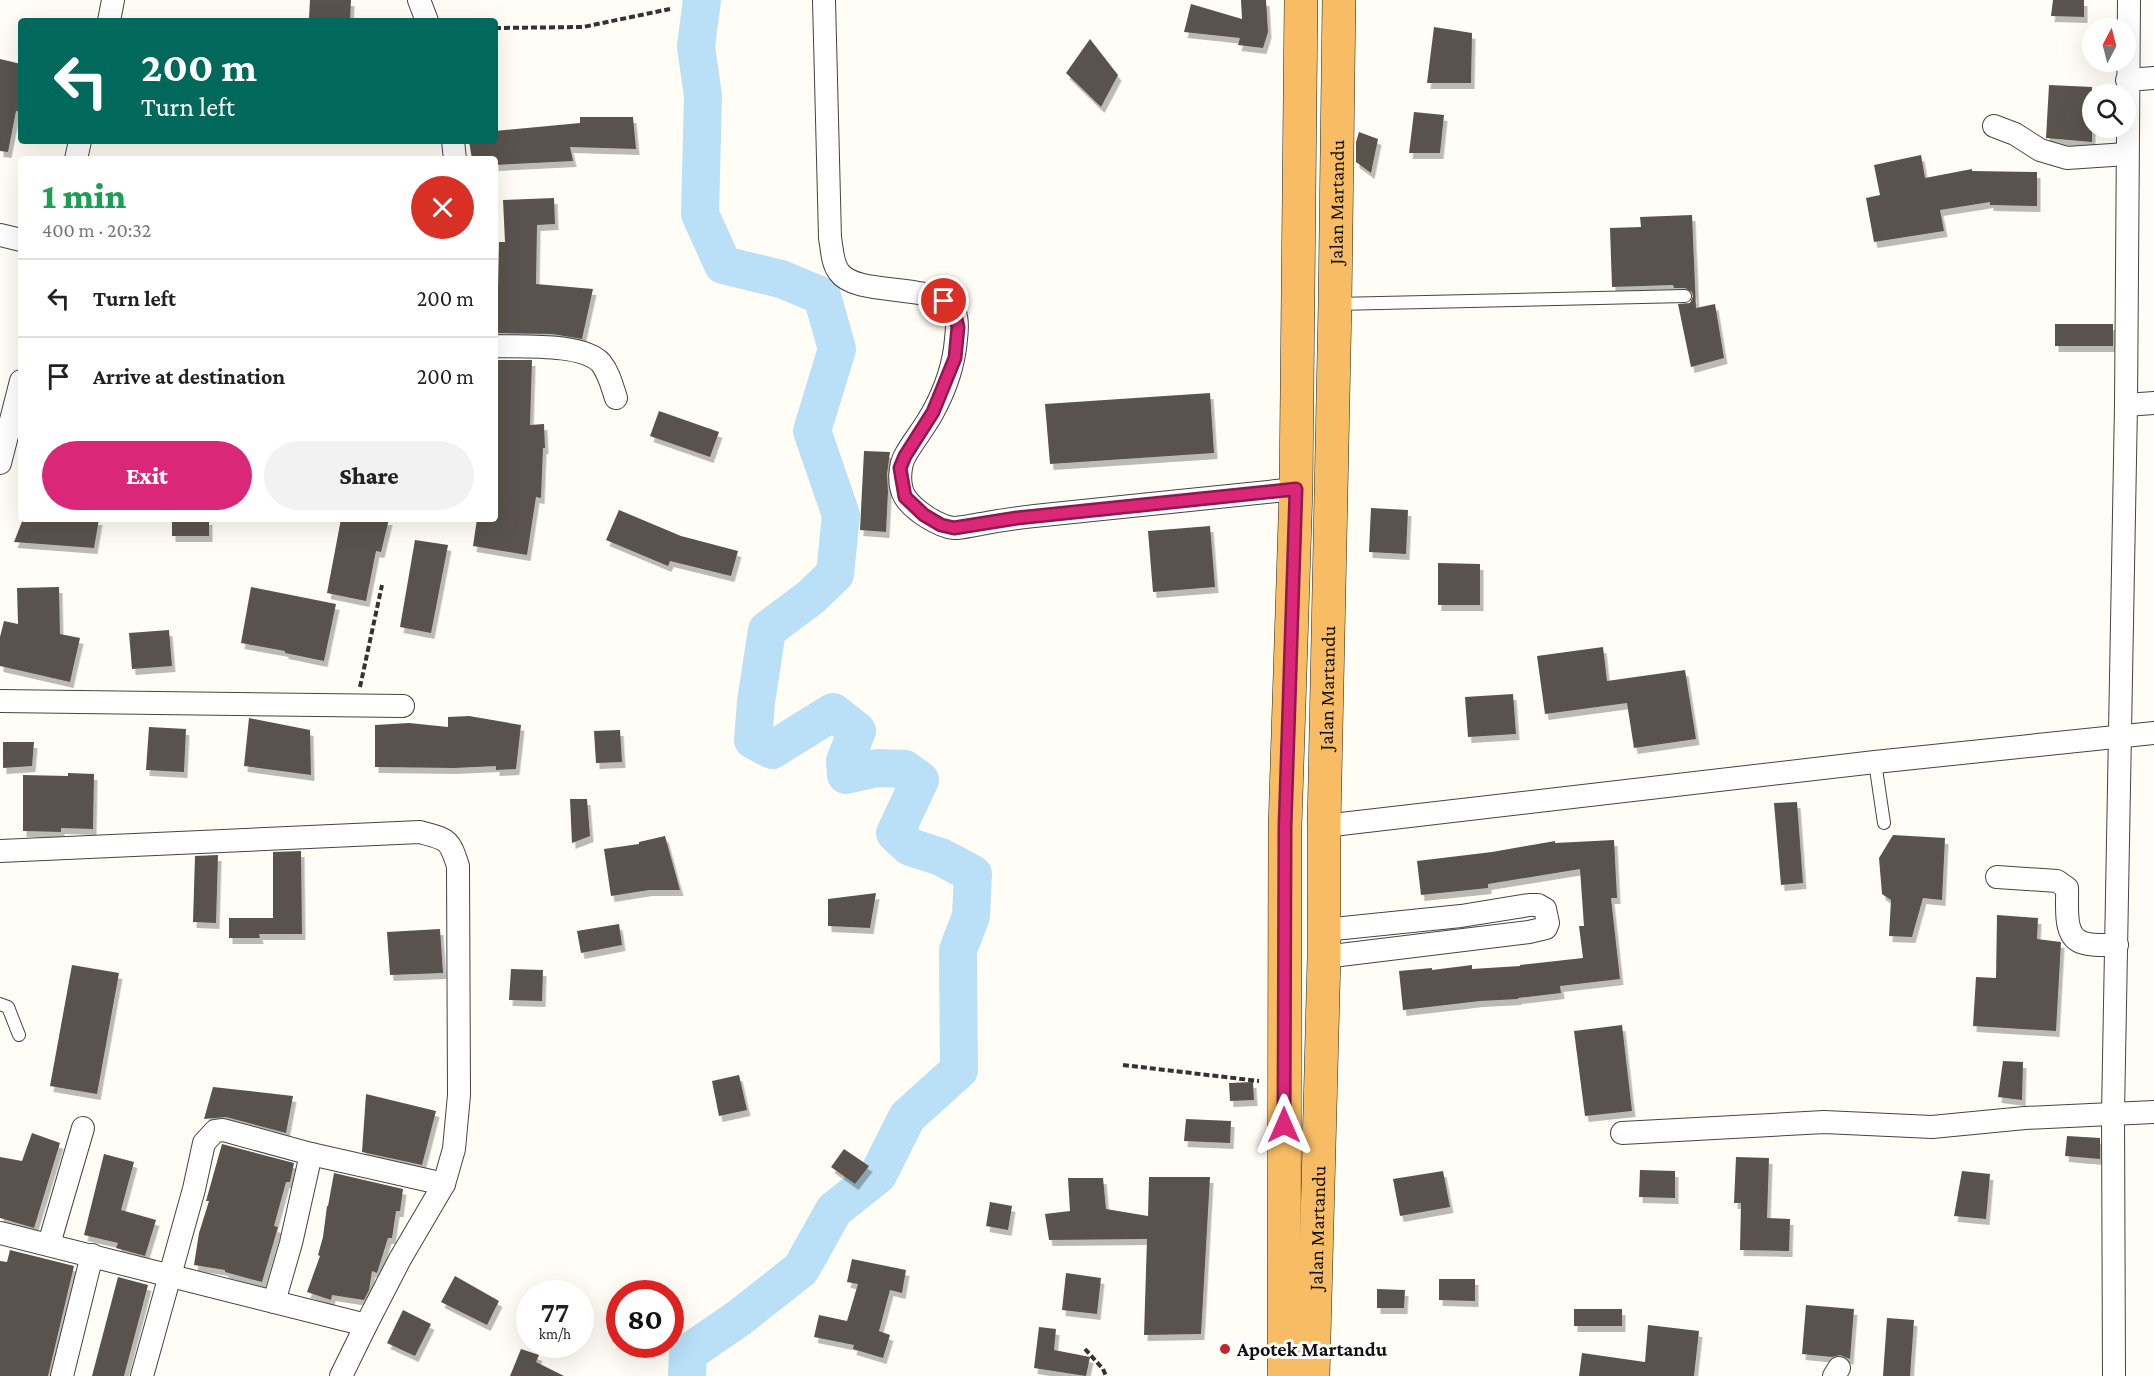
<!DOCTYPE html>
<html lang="en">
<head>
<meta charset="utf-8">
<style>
	:root { --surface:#fff; --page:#f2f2f2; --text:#222; --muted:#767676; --line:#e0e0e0; --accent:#db2777 }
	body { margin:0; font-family:"Crimson Pro",serif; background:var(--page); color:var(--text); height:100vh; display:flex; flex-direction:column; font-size:22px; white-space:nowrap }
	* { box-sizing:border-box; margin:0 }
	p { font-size:20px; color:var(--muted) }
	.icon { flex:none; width:33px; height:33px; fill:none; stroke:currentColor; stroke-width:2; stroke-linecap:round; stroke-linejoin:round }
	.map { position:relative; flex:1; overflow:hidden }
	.details { position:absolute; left:18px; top:156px; width:480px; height:366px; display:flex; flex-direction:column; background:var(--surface); border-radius:6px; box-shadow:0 6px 24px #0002 }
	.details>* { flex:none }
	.top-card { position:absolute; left:18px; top:18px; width:480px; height:126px; border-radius:6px; box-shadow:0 6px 24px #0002; background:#00695c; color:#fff; overflow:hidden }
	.needle { width:39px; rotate:7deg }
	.controls { position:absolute; left:2082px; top:18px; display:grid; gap:12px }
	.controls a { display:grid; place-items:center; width:54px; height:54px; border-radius:50%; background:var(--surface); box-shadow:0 6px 24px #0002; font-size:30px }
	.speed { position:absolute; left:516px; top:1280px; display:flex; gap:12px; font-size:30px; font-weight:700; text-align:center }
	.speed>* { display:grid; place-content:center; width:78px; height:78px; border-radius:50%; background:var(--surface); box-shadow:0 6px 24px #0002; line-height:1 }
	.speed small { font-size:15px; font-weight:400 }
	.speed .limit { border:9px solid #d22; background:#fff; color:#111 }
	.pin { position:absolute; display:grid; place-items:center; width:51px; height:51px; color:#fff; margin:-26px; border:3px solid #fff; border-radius:50%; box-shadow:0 2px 6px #0007 }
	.me { position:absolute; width:66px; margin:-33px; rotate:0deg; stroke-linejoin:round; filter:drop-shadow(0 0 4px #0008) }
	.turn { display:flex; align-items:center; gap:21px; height:126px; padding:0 24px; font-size:27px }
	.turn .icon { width:78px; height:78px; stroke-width:2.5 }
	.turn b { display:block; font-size:42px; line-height:51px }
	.round { display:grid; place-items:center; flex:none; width:63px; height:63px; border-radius:32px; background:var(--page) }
	.summary { display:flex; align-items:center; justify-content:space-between; height:102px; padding:0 24px }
	h1 { font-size:36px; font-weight:800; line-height:45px; color:#1e9e55 }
	.primary-button { display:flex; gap:12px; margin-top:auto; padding:12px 24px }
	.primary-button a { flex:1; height:69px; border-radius:36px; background:var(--accent); color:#fff; font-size:24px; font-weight:800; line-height:69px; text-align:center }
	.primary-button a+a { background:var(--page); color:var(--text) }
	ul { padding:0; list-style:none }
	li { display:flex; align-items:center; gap:18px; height:78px; padding:0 24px; border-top:2px solid var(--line) }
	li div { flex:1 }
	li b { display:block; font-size:22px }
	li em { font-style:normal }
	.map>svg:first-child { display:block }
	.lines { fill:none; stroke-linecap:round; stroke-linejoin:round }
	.river { stroke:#b9e0f7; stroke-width:38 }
	.building { fill:#5a524d; filter:url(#shadow) }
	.service-casing { stroke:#444; stroke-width:14 }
	.minor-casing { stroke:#444; stroke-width:24 }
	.trunk-casing { stroke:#222; stroke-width:34 }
	.path { stroke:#333; stroke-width:4; stroke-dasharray:6 3; stroke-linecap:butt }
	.service { stroke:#fff; stroke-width:12 }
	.minor { stroke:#fff; stroke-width:22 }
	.trunk { stroke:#f7bc64; stroke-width:33 }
	.route-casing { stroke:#8e194d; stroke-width:15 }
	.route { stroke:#db2777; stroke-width:10 }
	.poi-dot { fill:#c4262e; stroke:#fff; stroke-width:2 }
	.labels { text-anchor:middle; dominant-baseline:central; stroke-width:6; stroke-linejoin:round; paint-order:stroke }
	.street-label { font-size:20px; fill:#111; stroke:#fff }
	.poi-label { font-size:20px; font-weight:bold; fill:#111; stroke:#fff; text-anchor:start }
</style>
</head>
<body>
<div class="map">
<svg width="2154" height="1376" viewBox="0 0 2154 1376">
	<defs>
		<filter id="shadow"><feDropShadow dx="3.5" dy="6" stdDeviation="0" flood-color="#0004"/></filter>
	</defs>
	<rect width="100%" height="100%" fill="#fffdf5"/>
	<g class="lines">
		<polyline class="river" points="687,1376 688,1353 739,1318 801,1269 834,1210 878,1175 907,1117 959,1070 958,950 971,916 973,874 941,857 910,847 895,833 920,780 905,769 877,768 846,775 845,761 857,731 833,712 772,750 753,740 756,702 767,630 811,597 835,574 841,515 812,431 837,349 822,296 781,279 723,265 700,214 703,96 696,46 702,0"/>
	</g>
	<g class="building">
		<polygon points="310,0 351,0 350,21 309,18"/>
		<polygon points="1241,0 1266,0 1268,32 1263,48 1238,45 1240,38 1184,32 1191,4 1242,19"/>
		<polygon points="2053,0 2084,0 2084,17 2051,16"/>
		<polygon points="1434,27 1472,33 1471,83 1427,83"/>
		<polygon points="1090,39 1118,75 1101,107 1066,73"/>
		<polygon points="0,59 21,64 21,112 16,111 8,152 0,151"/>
		<polygon points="2049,85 2092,87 2092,142 2046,138"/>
		<polygon points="1414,112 1444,115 1440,153 1409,153"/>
		<polygon points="580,117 633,117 636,149 570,147 573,161 495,165 495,159 472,159 469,141 495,141 495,131 580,123"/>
		<polygon points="1359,132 1378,139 1371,173 1356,162 1356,142"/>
		<polygon points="1921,155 1925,178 1972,169 1972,171 2037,172 2037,206 1990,205 1990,202 1940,210 1944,231 1874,242 1866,198 1880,195 1874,165"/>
		<polygon points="554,198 555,224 537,225 536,284 593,289 582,339 552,334 495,333 495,288 498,289 499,242 505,242 503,200"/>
		<polygon points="1692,215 1696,308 1715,304 1724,358 1691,367 1678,304 1690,303 1693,296 1692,292 1685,288 1674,288 1673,285 1612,287 1610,228 1641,227 1640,217"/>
		<rect x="2055" y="324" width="58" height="22"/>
		<polygon points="495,360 532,360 530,425 544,424 545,448 543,448 541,498 536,497 527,555 473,546 477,519 495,519"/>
		<polygon points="1210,393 1214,453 1050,464 1045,404"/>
		<polygon points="659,411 719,432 710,457 650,436"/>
		<polygon points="864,451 890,452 887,474 888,491 886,532 860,530"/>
		<polygon points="1371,508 1408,510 1406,554 1369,552"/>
		<polygon points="619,510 681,536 738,551 731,576 670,561 668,566 606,540"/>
		<polygon points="23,519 99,519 94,548 14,542"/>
		<rect x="172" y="519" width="37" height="17"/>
		<polygon points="341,519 389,519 381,552 376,551 366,601 327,593"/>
		<polygon points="1210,526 1215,587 1153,592 1148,531"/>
		<polygon points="415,540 448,545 431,633 400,627"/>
		<polygon points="1438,563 1480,564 1480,605 1438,605"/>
		<polygon points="59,587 60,634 80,638 70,682 0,666 0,637 4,621 18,624 17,588"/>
		<polygon points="251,587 336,604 324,661 285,653 285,651 241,643"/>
		<polygon points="169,630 172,666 132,669 129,633"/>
		<polygon points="1603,647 1607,681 1685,670 1696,739 1634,748 1627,703 1545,714 1537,656"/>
		<polygon points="1513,694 1516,734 1468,737 1465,697"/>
		<polygon points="469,716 521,725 516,769 496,770 496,766 454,768 375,767 375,725 409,723 448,727 448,717"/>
		<polygon points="249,718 310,730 311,775 244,766"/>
		<polygon points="149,727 186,729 184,772 146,770"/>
		<polygon points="620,730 622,762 596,763 594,731"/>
		<polygon points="3,742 34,742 32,766 3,768"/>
		<polygon points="68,773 94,774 93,829 61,828 61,832 23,831 23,775 68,776"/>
		<polygon points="570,799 587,799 590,836 572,843"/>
		<polygon points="1797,802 1803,883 1781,885 1774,803"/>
		<polygon points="1893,835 1945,838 1942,900 1923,898 1912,937 1889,936 1891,900 1882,894 1879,858"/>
		<polygon points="665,836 680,890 649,890 611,896 604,849 639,844 639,842"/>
		<polygon points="1614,840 1617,898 1611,898 1620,979 1560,986 1561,993 1518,998 1518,999 1480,1001 1403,1010 1399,971 1432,968 1432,970 1472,965 1472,969 1520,966 1520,965 1583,958 1579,926 1584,926 1580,869 1488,884 1488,888 1421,895 1417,861 1492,852 1555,841 1555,843"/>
		<polygon points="301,851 302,934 259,934 260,938 229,938 229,918 273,918 273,852"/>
		<polygon points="218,855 216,923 193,922 195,856"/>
		<polygon points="876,893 870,928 828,926 828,899"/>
		<polygon points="1997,915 2038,918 2037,939 2061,942 2056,1031 1973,1026 1976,977 1996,978"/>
		<polygon points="619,924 622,945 581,953 577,931"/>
		<polygon points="440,929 443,973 390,975 387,932"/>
		<polygon points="72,965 119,973 97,1094 50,1086"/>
		<polygon points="511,969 543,970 542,1001 509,1000"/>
		<polygon points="1622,1025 1632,1111 1585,1116 1574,1031"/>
		<polygon points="2003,1061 2023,1062 2022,1100 1998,1097"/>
		<polygon points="739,1075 747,1110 719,1116 712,1081"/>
		<polygon points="1253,1082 1254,1100 1230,1101 1229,1083"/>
		<polygon points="213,1087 293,1096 286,1133 226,1117 204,1119"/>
		<polygon points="366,1094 436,1111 422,1165 362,1152"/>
		<polygon points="1186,1119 1231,1121 1230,1143 1184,1141"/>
		<polygon points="32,1133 60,1143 34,1228 0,1218 0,1157 22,1161"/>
		<polygon points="2067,1136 2100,1138 2100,1159 2065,1156"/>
		<polygon points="222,1144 294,1163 290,1182 286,1182 274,1226 278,1227 262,1282 225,1272 225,1270 194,1265 199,1233 209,1201 206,1201"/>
		<polygon points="844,1149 869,1166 855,1184 831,1167"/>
		<polygon points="104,1154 134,1162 121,1210 156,1220 145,1256 116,1248 118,1243 84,1235"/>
		<polygon points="1736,1157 1769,1158 1767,1218 1790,1219 1789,1251 1740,1250 1741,1203 1734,1203"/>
		<polygon points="1640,1170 1675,1171 1675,1198 1639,1197"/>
		<polygon points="1443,1171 1450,1207 1400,1216 1393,1179"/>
		<polygon points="1962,1171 1990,1174 1986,1219 1954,1216"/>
		<polygon points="334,1173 403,1189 400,1211 396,1211 392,1238 388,1238 377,1273 372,1271 369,1290 364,1300 332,1295 331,1300 307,1292 320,1256 318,1255 323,1237 327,1206 328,1206"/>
		<polygon points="1149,1177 1210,1177 1201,1334 1144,1335 1147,1239 1049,1240 1045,1214 1070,1211 1068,1178 1103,1178 1106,1209 1148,1216"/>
		<polygon points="990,1202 1012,1206 1008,1230 986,1226"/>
		<polygon points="10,1250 74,1266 48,1376 0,1376 0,1261 7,1262"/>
		<polygon points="852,1259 906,1270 902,1293 890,1290 879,1331 890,1335 883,1358 853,1349 854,1345 814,1337 819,1315 847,1321 858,1284 847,1282"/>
		<polygon points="1066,1273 1101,1278 1097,1314 1062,1310"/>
		<polygon points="455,1276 499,1301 487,1325 441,1302"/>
		<polygon points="118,1277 148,1285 124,1376 92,1376"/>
		<polygon points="1439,1279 1475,1279 1475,1301 1439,1300"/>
		<polygon points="1377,1289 1405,1290 1404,1308 1377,1308"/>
		<polygon points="1806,1305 1854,1309 1850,1359 1840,1355 1832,1357 1802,1354"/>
		<rect x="1574" y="1309" width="48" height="17"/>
		<polygon points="403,1310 431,1324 415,1356 387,1343"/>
		<polygon points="1887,1318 1914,1320 1910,1376 1883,1376"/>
		<polygon points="1648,1325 1699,1331 1694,1376 1579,1376 1582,1353 1645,1362"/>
		<polygon points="1039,1327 1056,1329 1054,1350 1090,1357 1086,1376 1034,1368"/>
		<polygon points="521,1349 539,1355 536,1362 564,1376 510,1376"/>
	</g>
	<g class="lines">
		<defs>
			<g id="service">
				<polyline points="1336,304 1685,296"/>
				<polyline points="1875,762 1884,823"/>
				<polyline points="0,1004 8,1007 19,1035"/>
			</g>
			<g id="minor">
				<polyline points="419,0 427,21"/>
				<path d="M 824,0 L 830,238 C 832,248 832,263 839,272 C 858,299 941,280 955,313 C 958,321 957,331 956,339 C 954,365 945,390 933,412 C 925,427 914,440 906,454 C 899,465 898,486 905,497 C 913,510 939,527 954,528 C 963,528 973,525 981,524 C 1002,520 1023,517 1044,515 C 1128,506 1212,498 1296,489"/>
				<polyline points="109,21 113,0"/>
				<polyline points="2127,80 2154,78"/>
				<polyline points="1994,126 2015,134 2040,150 2067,158 2127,154"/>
				<polyline points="453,141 455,159"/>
				<polyline points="76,159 80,141"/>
				<polyline points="0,235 21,240"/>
				<path d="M 495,346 C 521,347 583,343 601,363 C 609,373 612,386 616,398"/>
				<polyline points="2126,405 2154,403"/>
				<polyline points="0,463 21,381"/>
				<polyline points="0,701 403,706"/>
				<polyline points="1324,826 1875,762 2154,733"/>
				<path d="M 0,851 L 420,832 C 448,840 449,838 458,866 L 459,1095 L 454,1149 L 444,1184 L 400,1259 L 366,1325"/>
				<path d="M 1997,877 L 2057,881 L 2067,888 C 2068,905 2062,938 2084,943 C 2094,946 2106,945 2117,945"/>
				<polyline points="1324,957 1529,932 1546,928 1548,923 1545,909 1538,905 1529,905 1461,916 1324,930"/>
				<polyline points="1622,1133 1824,1122 1932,1127 2025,1118 2154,1112"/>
				<polyline points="0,1233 366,1325 341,1376"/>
				<polyline points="49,1244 83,1128"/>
				<polyline points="274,1302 291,1243 311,1154"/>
				<polyline points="62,1376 92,1255"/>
				<polyline points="142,1376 194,1189 204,1143 215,1131 223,1130 311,1154 444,1184"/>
				<polyline points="1834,1376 1839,1368"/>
				<polyline points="2114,1376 2113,1114 2126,405 2129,0"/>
			</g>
			<g id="trunk">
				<polyline points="1284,1376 1285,827 1296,489 1301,0"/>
				<path id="s1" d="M 1313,1376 L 1324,957 L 1324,826 L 1335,304 L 1339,0"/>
			</g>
		</defs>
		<use href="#service" class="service-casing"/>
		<use href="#minor" class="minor-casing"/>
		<use href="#trunk" class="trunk-casing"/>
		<g class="path">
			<polyline points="495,28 583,27 670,9"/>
			<polyline points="360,687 382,585"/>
			<polyline points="1123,1065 1259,1081"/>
			<polyline points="1085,1349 1103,1369 1106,1376"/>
		</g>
		<use href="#service" class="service"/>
		<use href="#minor" class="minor"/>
		<use href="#trunk" class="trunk"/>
	</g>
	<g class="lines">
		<defs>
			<polyline id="route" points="944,301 954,311 958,327 955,358 933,412 905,456 900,468 905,497 924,515 941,525 954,528 1017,518 1296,489 1285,827 1284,1125"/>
		</defs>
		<use href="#route" class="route-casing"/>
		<use href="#route" class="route"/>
	</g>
	<circle class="poi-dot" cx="1225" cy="1349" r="6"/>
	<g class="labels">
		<g class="street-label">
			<text stroke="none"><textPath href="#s1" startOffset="1174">Jalan Martandu</textPath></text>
			<text stroke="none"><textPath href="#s1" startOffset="688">Jalan Martandu</textPath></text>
			<text stroke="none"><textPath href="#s1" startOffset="148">Jalan Martandu</textPath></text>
		</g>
		<g class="poi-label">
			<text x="1237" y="1349">Apotek Martandu</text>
		</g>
	</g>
</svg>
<div class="controls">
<a><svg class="needle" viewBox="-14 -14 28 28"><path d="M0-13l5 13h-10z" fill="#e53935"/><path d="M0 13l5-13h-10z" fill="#767676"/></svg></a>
<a><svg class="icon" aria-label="search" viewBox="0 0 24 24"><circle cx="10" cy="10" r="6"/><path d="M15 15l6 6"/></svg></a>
</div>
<div class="speed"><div>77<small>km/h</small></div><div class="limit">80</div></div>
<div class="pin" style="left:944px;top:301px;background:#d93025"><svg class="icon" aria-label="arrive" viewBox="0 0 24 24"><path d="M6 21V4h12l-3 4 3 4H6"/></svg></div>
<svg class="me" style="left:1284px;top:1125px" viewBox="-20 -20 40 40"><path d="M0-17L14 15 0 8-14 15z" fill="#db2777" stroke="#fff" stroke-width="4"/></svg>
<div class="top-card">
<div class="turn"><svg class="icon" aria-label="left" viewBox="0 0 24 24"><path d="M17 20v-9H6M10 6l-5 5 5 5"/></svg><div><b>200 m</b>Turn left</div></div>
</div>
<section class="details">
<div class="summary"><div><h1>1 min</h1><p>400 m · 20:32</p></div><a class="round" style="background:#d93025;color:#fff"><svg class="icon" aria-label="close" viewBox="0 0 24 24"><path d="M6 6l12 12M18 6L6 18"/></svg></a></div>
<ul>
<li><svg class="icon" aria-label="left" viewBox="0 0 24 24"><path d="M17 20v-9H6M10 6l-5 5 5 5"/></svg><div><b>Turn left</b></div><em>200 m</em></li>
<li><svg class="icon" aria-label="arrive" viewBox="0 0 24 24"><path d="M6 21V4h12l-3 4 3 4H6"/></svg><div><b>Arrive at destination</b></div><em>200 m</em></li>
</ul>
<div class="primary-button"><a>Exit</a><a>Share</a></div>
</section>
</div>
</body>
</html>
